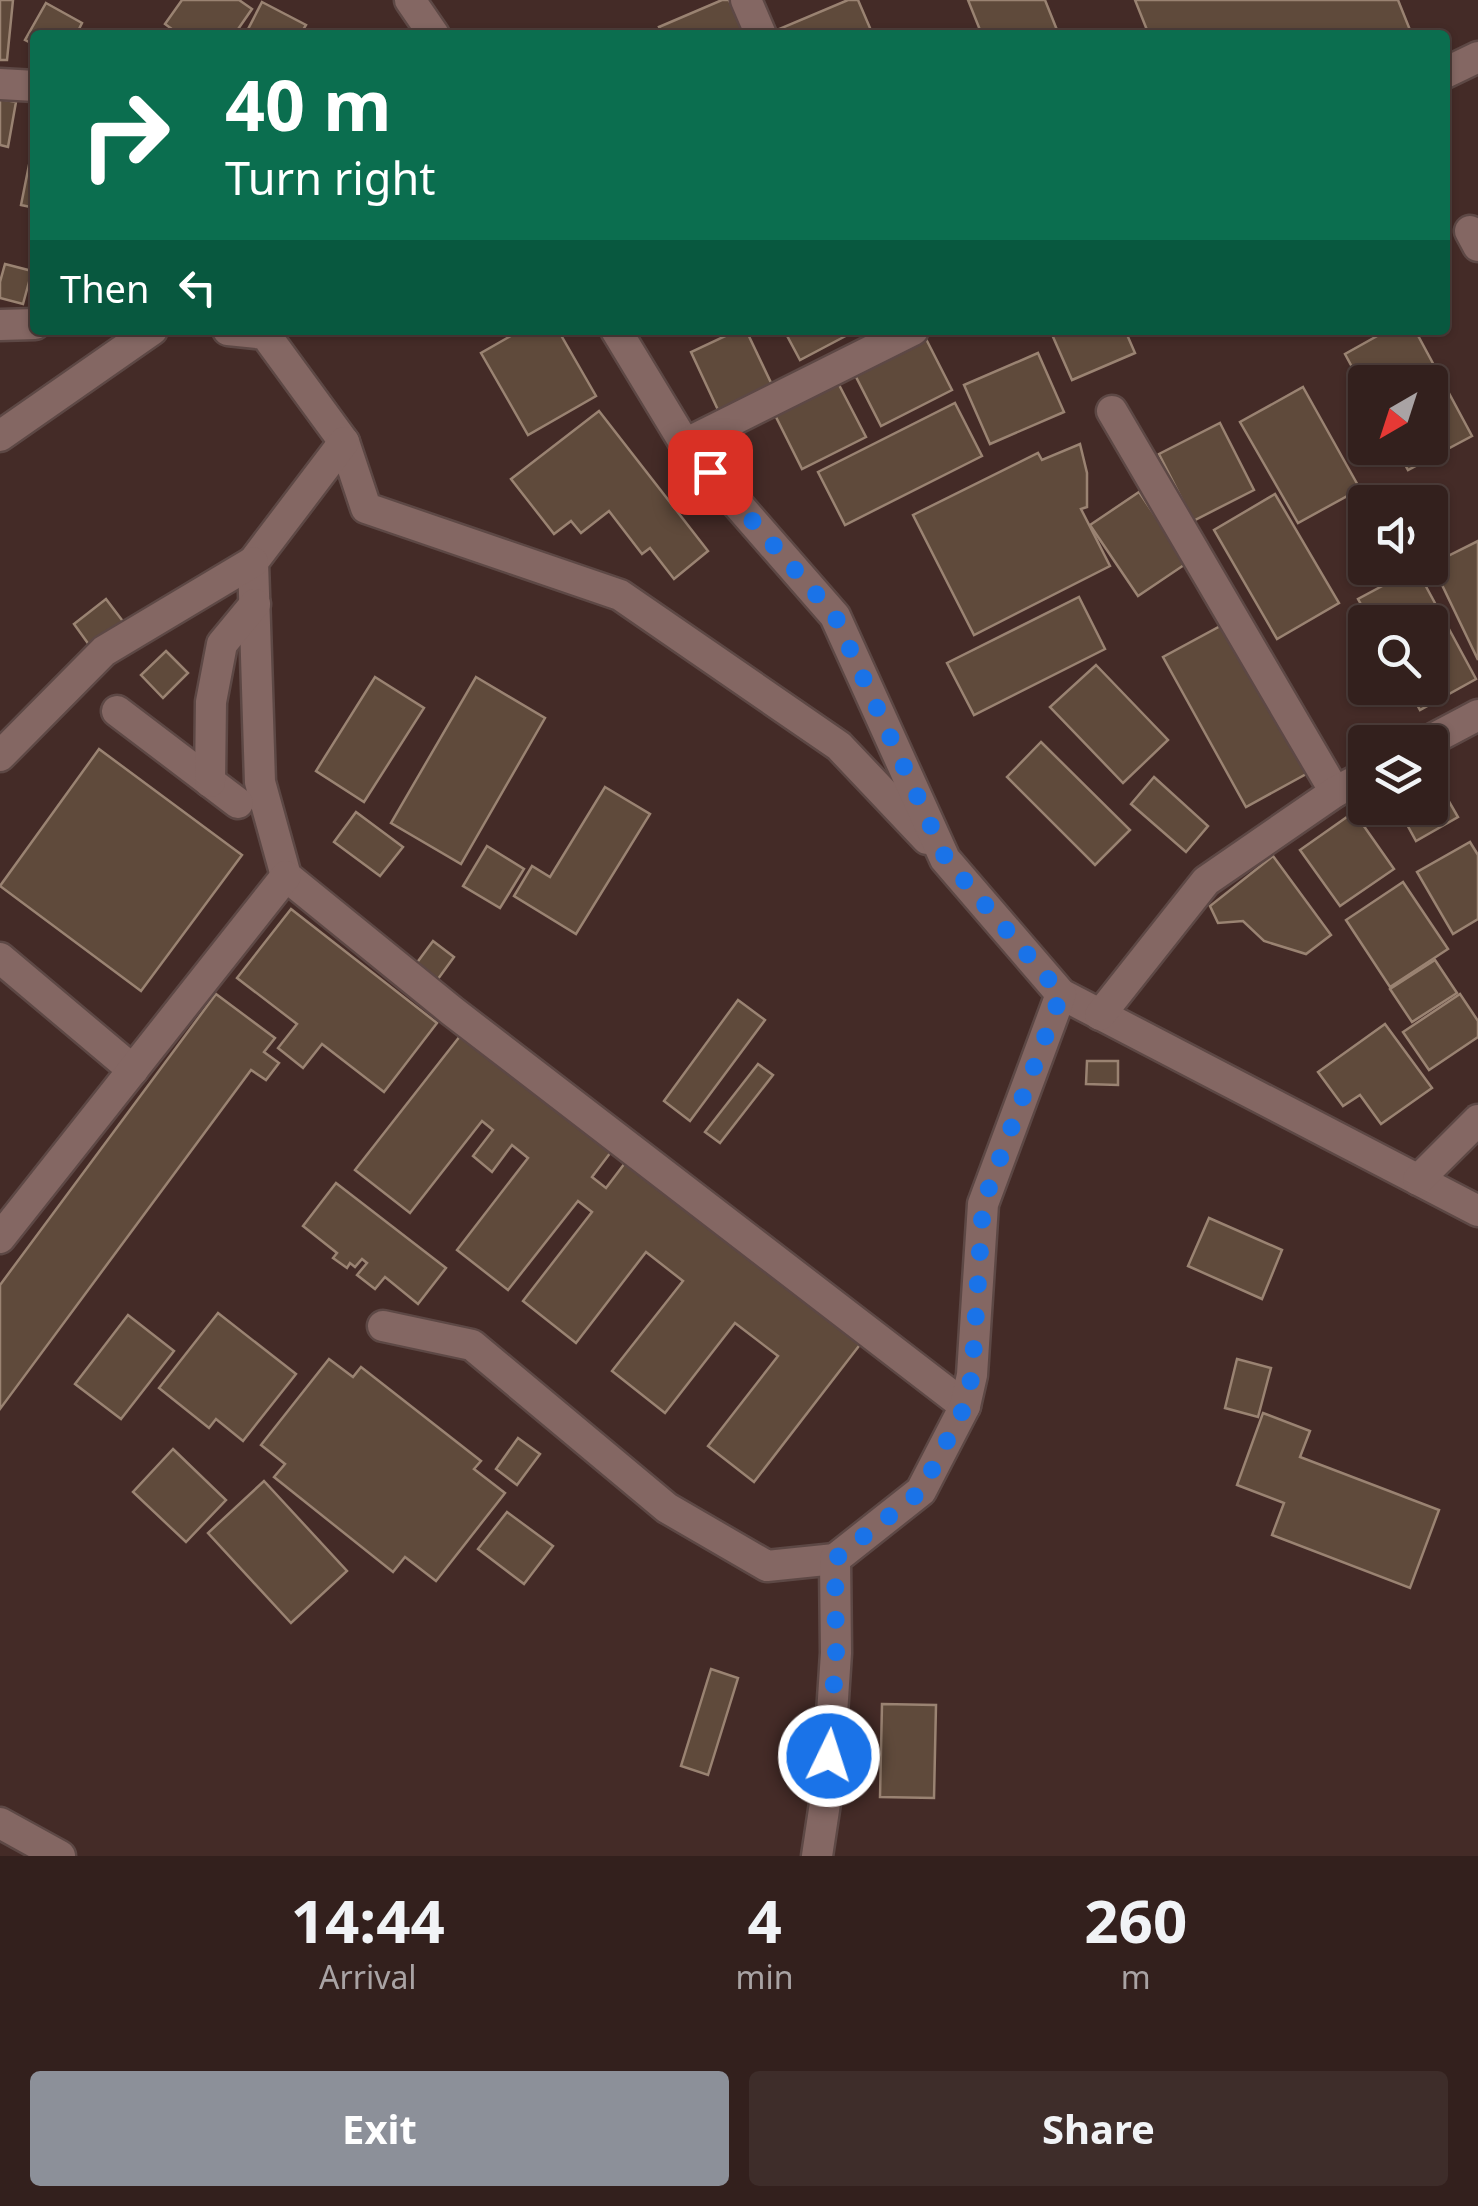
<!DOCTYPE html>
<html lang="en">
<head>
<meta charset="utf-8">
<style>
	:root { --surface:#33201d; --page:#3e2d2a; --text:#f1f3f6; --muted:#a9a3a4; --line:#4e3e3b; --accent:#8c9099 }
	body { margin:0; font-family:"Noto Sans",sans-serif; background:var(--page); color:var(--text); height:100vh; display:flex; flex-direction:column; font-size:38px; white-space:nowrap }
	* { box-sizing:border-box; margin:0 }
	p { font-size:32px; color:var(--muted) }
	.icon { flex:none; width:55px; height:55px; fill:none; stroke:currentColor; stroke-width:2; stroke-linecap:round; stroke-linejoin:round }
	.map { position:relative; height:1856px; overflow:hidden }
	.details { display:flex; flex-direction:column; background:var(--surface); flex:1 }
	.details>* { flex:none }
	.hud { position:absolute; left:30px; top:30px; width:1420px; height:305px; border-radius:10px; box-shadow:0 2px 8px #0004,0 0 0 2px var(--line); background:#0b6e4f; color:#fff; overflow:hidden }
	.needle { width:65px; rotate:219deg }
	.buttons { position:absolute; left:1348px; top:365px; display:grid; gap:20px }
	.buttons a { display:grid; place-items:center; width:100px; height:100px; border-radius:10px; background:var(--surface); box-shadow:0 2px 8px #0004,0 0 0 2px var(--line); font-size:50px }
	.pin { position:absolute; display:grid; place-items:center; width:85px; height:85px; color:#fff; margin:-42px; border-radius:20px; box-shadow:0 5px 15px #0006 }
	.me { position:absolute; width:110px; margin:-55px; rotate:4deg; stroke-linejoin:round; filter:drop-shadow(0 0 8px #0008) }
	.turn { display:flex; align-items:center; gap:35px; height:210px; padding:0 30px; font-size:45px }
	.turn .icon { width:130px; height:130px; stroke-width:2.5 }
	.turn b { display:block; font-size:70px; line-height:85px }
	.then { display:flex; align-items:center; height:95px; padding:0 30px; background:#0003; gap:20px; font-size:38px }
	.eta { display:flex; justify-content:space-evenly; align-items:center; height:170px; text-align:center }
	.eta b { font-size:60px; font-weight:700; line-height:70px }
	.cta { display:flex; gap:20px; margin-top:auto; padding:20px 30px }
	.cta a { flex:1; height:115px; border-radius:10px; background:var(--accent); color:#fff; font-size:40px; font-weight:700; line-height:115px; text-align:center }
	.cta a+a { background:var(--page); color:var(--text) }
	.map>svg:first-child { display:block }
	.building { fill:#5f4a3b; stroke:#9a8372; stroke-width:2.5 }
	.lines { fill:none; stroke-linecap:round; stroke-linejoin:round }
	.minor-casing { stroke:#5d4845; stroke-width:35 }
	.minor { stroke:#846763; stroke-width:30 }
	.route { stroke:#1a73e8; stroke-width:18; stroke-dasharray:0 32.4 }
</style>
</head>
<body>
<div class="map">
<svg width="1478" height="1856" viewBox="0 0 1478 1856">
	<rect width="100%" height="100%" fill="#442b27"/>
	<g class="building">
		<polygon points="0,0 13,0 7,60 0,60"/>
		<polygon points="182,0 239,0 252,9 234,35 180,35 165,24"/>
		<polygon points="722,0 729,0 744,35 663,35 659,27"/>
		<polygon points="848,0 858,0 873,35 774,35 772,32"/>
		<polygon points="968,0 1045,0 1059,35 982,35"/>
		<polygon points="1135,0 1398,0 1412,35 1149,35"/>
		<polygon points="262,2 306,25 300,35 245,35"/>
		<polygon points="46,3 82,23 76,35 35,35 35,45 25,40"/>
		<polygon points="0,99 16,102 8,147 0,145"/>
		<polygon points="30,160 35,161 35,208 21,205"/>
		<polygon points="5,264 32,271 23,304 0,298 0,282"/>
		<polygon points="521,330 558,330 596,396 528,435 481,353"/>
		<polygon points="738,330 746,330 773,387 719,412 691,352"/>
		<polygon points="784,330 857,330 800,360"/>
		<polygon points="1050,330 1125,330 1135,353 1072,380"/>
		<polygon points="1388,330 1415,330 1472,436 1408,470 1396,448 1430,448 1430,382 1365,382 1365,391 1345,354"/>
		<polygon points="924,335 952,390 881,426 853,371"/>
		<polygon points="1038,353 1064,412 990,444 964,385"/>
		<polygon points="836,379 866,437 802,469 773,411"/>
		<polygon points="1303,387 1360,489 1298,523 1240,422"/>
		<polygon points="955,403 982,456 845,525 818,472"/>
		<polygon points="599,411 708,551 674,579 650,548 642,554 609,511 581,533 571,521 554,534 511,479"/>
		<polygon points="1220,423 1254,490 1193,521 1159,454"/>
		<polygon points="1080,444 1087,473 1087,507 1081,509 1110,566 974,635 913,515 1038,453 1042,460"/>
		<polygon points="1139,492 1187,563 1138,596 1090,525"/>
		<polygon points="1275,494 1339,603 1277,639 1214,530"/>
		<polygon points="1478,541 1478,660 1432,564"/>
		<polygon points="1416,568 1476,679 1420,710 1408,688 1430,688 1430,622 1371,622 1358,599"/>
		<polygon points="1079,597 1105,649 974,715 947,663"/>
		<polygon points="106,599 125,624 92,649 74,624"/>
		<polygon points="1226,623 1308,773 1246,807 1163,657"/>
		<polygon points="166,651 188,673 163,698 141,675"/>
		<polygon points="1096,665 1168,740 1123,783 1050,707"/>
		<polygon points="375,677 424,708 364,802 316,771"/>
		<polygon points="476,677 545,718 461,864 391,823"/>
		<polygon points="1041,742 1130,830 1095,865 1007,777"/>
		<polygon points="99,749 242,855 141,991 0,886"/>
		<polygon points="1154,777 1208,826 1186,852 1131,804"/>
		<polygon points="1436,779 1458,817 1416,841 1398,808 1430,808 1430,783"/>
		<polygon points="605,787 650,814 576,934 514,896 532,866 550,877"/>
		<polygon points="356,812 403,847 380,876 334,842"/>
		<polygon points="1354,812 1394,869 1340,906 1300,850"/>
		<polygon points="1470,842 1478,855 1478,919 1453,934 1417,872"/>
		<polygon points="487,846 524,869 500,908 463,886"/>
		<polygon points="1273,856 1331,935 1306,954 1264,941 1243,921 1218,923 1210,906"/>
		<polygon points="1403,882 1448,949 1390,987 1346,920"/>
		<polygon points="291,909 437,1023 384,1092 322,1044 303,1068 278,1048 297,1024 237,978"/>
		<polygon points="433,941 454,957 435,983 413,968"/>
		<polygon points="1435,960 1457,993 1412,1022 1390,989"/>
		<polygon points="216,994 275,1038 264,1052 279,1063 266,1080 251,1070 0,1409 0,1285"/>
		<polygon points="1460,994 1478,1021 1478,1037 1429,1070 1403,1032"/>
		<polygon points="738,1000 765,1020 690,1121 664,1101"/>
		<polygon points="1385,1024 1432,1088 1381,1124 1360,1095 1343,1106 1318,1072"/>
		<polygon points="464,1031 614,1148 592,1177 606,1188 628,1159 862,1342 754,1482 708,1446 778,1356 735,1323 665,1413 612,1371 683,1281 646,1252 576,1343 523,1301 592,1212 578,1201 508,1290 457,1250 528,1158 512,1145 492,1172 473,1156 493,1130 482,1121 410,1213 355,1170"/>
		<polygon points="1087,1061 1118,1061 1118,1085 1086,1084"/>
		<polygon points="758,1064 773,1075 720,1143 705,1132"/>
		<polygon points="336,1183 446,1268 418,1304 385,1277 375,1289 357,1275 367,1263 362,1259 355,1267 350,1263 347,1268 333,1258 337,1253 303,1226"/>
		<polygon points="1209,1218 1282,1250 1262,1299 1188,1266"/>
		<polygon points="218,1313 296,1374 243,1441 216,1419 209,1428 159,1388"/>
		<polygon points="128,1315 174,1351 121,1419 75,1384"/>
		<polygon points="329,1359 353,1377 361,1367 481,1461 474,1469 505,1493 436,1581 405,1557 393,1572 274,1477 285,1464 261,1445"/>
		<polygon points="1237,1359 1271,1368 1258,1417 1225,1408"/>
		<polygon points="1263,1413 1310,1431 1300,1457 1439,1510 1410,1588 1272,1535 1284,1503 1237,1485"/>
		<polygon points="518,1438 540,1454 517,1485 496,1469"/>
		<polygon points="173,1449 226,1500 186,1542 133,1492"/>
		<polygon points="264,1481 347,1571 291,1623 208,1533"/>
		<polygon points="507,1512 553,1546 524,1584 478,1549"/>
		<polygon points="711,1669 738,1678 708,1775 681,1766"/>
		<polygon points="882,1704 936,1705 934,1798 880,1797"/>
	</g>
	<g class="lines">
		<defs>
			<g id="minor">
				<polyline points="410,0 434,35"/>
				<polyline points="746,0 761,35"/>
				<polyline points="1445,73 1478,57"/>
				<polyline points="0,84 35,86"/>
				<polyline points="1470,231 1478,246"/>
				<polyline points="0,325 35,324"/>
				<polyline points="228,330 265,334 344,442 366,508 620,595 839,746 927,839"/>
				<polyline points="616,330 685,444 835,616 945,859 1061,994 1478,1211"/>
				<polyline points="1112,411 1335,792"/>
				<polyline points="0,436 152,330"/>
				<polyline points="344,442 253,562 260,782 286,876 452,1011 965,1406"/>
				<polyline points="685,444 913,330"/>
				<polyline points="117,711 238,803"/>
				<polyline points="1427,742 1478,715"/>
				<polyline points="0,756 104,651 253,562"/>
				<polyline points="210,782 211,702 222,644 255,604"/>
				<polyline points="0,958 133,1070"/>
				<polyline points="1100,1015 1206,881 1335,792 1365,776"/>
				<polyline points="1418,1180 1478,1120"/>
				<polyline points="0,1238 286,876"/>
				<polyline points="383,1326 472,1345 667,1508 767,1566 835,1559"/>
				<polyline points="0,1823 60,1856"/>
				<polyline points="817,1856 827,1790 836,1653 835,1559 921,1491 965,1406 972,1375 983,1204 1061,994"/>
			</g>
		</defs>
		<use href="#minor" class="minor-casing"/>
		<use href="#minor" class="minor"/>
	</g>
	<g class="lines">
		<polyline class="route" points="710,472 835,616 946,859 1061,994 983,1204 972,1375 965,1406 921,1491 835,1559 836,1653 829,1756"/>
	</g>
</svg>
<div class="buttons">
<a><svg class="needle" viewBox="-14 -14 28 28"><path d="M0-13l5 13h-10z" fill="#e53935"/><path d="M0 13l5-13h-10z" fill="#a9a3a4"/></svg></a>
<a><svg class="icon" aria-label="sound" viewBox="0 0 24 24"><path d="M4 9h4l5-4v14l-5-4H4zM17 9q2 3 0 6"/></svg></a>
<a><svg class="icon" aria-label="search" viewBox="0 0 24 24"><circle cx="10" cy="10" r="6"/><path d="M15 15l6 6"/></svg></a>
<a><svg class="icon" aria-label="layers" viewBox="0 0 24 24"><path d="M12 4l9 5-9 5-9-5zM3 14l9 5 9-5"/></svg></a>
</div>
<div class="pin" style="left:710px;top:472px;background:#d93025"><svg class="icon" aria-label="arrive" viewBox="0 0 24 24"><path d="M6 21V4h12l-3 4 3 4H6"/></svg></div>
<svg class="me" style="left:829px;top:1756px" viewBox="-20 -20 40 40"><circle r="17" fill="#1a73e8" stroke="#fff" stroke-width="3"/><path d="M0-11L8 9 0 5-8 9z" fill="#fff"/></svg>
<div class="hud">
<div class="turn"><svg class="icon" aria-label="right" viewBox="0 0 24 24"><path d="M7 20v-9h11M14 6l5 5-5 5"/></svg><div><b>40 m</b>Turn right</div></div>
<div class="then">Then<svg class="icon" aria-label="left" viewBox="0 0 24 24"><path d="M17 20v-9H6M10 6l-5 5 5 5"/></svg></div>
</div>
</div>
<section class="details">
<div class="eta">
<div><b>14:44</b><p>Arrival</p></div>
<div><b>4</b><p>min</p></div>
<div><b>260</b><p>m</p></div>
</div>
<div class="cta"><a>Exit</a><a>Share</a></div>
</section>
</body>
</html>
